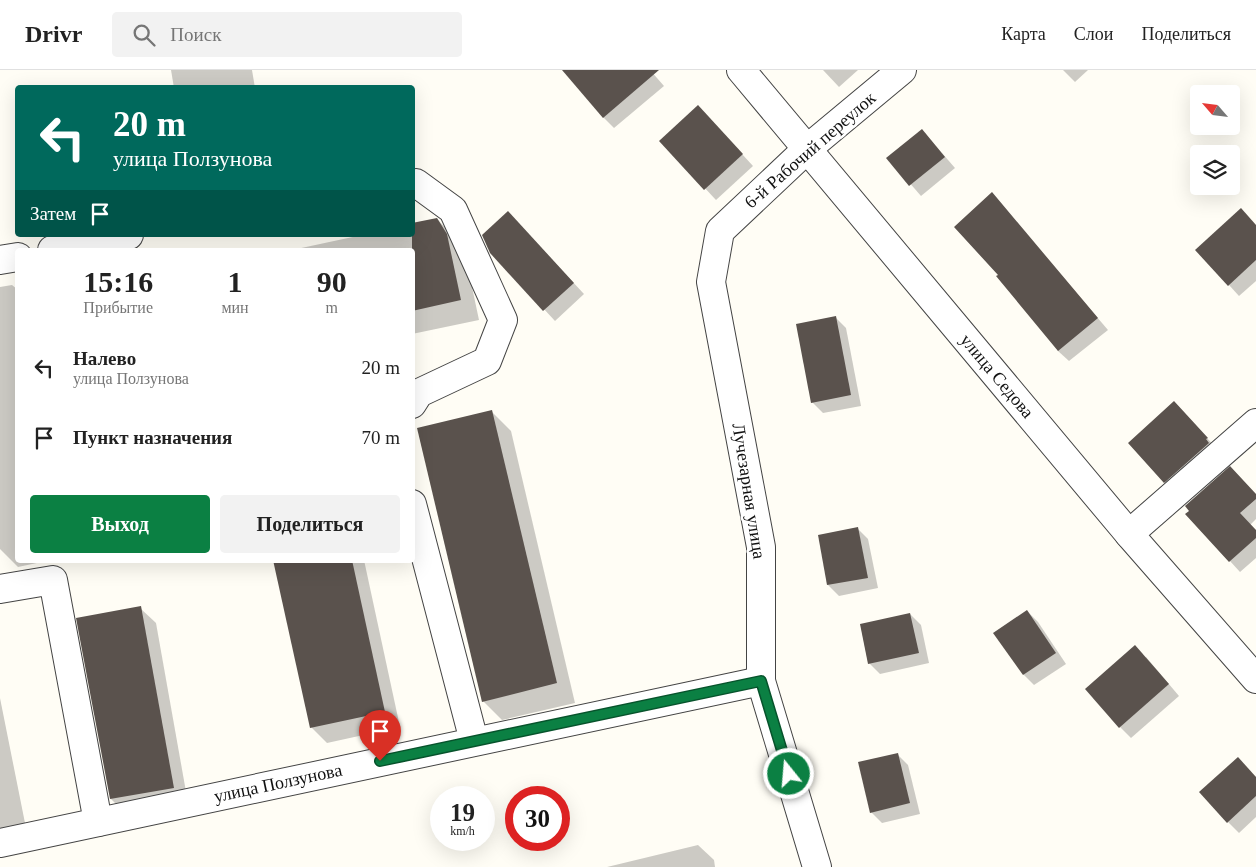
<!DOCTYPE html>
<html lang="ru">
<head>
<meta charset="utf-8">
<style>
	:root { --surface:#fff; --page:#f2f2f2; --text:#222; --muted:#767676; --line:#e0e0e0; --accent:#0b8043 }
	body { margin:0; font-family:"Times New Roman",serif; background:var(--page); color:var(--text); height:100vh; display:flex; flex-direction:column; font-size:19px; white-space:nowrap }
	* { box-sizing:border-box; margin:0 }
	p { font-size:16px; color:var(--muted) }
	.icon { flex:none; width:28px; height:28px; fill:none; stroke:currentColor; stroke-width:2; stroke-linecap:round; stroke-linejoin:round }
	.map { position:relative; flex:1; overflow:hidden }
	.sheet { position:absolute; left:15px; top:178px; width:400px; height:315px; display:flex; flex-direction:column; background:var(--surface); border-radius:5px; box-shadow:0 5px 20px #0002 }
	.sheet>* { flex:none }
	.guide { position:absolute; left:15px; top:15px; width:400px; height:152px; border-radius:5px; box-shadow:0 5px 20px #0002; background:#00695c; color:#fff; overflow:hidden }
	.needle { width:32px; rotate:298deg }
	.buttons { position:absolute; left:1190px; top:15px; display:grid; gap:10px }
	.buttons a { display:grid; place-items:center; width:50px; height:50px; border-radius:5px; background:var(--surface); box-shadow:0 5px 20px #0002; font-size:25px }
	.speed { position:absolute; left:430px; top:716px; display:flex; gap:10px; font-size:25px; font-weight:700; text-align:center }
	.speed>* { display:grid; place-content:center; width:65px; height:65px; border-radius:50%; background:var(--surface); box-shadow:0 5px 20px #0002; line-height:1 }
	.speed small { font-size:12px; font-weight:400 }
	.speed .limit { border:8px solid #d22; background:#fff; color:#111 }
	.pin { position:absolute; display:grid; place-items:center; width:42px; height:42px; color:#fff; margin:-51px -21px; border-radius:50% 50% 50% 0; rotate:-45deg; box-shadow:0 0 5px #0007 }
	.pin .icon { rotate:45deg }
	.me { position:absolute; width:55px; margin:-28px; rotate:343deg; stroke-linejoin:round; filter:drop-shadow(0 0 4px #0008) }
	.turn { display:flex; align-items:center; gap:18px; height:105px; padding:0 15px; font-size:22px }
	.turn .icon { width:65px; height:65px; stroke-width:2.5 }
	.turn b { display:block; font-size:35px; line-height:42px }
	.then { display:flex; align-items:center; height:48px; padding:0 15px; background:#0003; gap:10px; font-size:19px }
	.eta { display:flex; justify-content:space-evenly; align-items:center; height:85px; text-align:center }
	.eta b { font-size:30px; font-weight:700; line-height:35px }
	.primary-button { display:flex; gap:10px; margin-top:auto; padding:10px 15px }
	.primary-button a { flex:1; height:58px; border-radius:5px; background:var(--accent); color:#fff; font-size:20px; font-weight:700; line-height:58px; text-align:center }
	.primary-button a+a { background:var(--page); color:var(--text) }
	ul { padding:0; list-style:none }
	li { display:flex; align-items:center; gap:15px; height:70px; padding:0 15px }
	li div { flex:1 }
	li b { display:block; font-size:19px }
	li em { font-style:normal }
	header { display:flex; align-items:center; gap:30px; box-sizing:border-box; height:70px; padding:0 25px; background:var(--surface); border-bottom:1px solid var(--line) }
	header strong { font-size:24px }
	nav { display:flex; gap:28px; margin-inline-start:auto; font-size:18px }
	.search { width:350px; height:45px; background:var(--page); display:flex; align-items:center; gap:12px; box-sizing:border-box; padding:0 18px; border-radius:5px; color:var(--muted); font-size:19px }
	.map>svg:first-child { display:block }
	.shadow { fill:#0003 }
	.building { fill:#5a524d }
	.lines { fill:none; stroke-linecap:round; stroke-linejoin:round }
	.minor-casing { stroke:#444; stroke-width:30 }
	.minor { stroke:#fff; stroke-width:28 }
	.route-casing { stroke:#07532c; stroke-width:12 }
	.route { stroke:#0b8043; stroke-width:9 }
	.labels { text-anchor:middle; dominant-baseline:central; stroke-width:5; stroke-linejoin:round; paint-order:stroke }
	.street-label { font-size:18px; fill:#111; stroke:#fff }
</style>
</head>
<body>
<header>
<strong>Drivr</strong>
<div class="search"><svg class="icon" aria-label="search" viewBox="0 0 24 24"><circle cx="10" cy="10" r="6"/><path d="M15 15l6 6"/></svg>Поиск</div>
<nav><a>Карта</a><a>Слои</a><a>Поделиться</a></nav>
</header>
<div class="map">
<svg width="1256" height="797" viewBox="0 0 1256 797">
	<rect width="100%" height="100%" fill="#fffdf5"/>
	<g class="shadow">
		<polygon points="171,0 252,0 255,18 174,18"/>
		<polygon points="580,0 650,0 664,16 614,58 603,47"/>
		<polygon points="823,0 858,0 839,17"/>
		<polygon points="1063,0 1088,0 1075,12"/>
		<polygon points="708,47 753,96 716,130 661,71"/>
		<polygon points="922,60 955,98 921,126 888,88"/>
		<polygon points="992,124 1108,260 1069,291 1058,281"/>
		<polygon points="437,149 456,169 465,184 479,250 412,264 412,180 292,180 362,165 412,165"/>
		<polygon points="519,154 584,224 555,251 491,182"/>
		<polygon points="1256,156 1256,211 1239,226 1229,215"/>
		<polygon points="12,215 18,220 18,490 51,490 18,497 0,479 0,217"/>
		<polygon points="835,247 846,258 861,336 823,343 812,332"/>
		<polygon points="492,342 511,361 575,633 502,650 483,631"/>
		<polygon points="1185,344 1217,379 1176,422 1165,412"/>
		<polygon points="1256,425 1256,449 1250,455 1256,461 1256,488 1240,502 1187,444"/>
		<polygon points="857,458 868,469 878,518 839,526 828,515 819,466"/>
		<polygon points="275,490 364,490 400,657 327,673 311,657"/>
		<polygon points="140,538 156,553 188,733 126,744 111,729"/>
		<polygon points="1027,541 1038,552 1066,594 1034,615 1024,605"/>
		<polygon points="910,544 921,555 929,593 880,604 869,593"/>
		<polygon points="1146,587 1179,626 1131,668 1120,657"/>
		<polygon points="0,628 27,763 0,768"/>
		<polygon points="897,684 908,695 920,744 882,753 871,742"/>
		<polygon points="1256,708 1256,747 1239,763 1228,752"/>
		<polygon points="698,775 714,790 715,797 607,797"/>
	</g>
	<g class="building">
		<polygon points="562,0 659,0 603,48"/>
		<polygon points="698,35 743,84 704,120 659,71"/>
		<polygon points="922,59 945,87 909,116 886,88"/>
		<polygon points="992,122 1098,248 1058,281 996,206 998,205 954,157"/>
		<polygon points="1241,138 1256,155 1256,190 1228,216 1195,180"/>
		<polygon points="508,141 574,213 543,241 490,183 482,165"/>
		<polygon points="437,148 447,164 461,230 412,241 412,153"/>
		<polygon points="836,246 851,325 811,333 796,254"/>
		<polygon points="1174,331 1208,368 1206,369 1209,373 1164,413 1128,373"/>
		<polygon points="492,340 557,613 482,632 417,358"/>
		<polygon points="1230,396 1256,424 1256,429 1240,443 1256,460 1256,468 1229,492 1185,444 1189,441 1185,436"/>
		<polygon points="858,457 868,508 827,515 818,465"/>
		<polygon points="273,490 352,490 385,642 310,658"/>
		<polygon points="141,536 174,718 110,729 76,548"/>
		<polygon points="1027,540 1056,583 1023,605 993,563"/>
		<polygon points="910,543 919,583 868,594 860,554"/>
		<polygon points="1135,575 1169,614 1119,658 1085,619"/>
		<polygon points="898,683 910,733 870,743 858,692"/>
		<polygon points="1238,687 1256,707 1256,726 1227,753 1199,722"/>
	</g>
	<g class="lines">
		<defs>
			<g id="minor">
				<polyline points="741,0 1129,464 1256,609"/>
				<polyline points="412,114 416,113 453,140 503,250 487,291 419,323 412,334"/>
				<polyline points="52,180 129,165"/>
				<polyline points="0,190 18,187"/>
				<polyline points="412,434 474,671"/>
				<polyline points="1129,464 1256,353"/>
				<polyline points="0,519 53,510 98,752"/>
				<polyline points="0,773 761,611"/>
				<polyline points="817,797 761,611 761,477 711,212 720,161 807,79 902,0"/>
			</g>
		</defs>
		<use href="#minor" class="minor-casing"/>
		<use href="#minor" class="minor"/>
	</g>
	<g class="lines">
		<defs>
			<polyline id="route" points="380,691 761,611 789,704"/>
		</defs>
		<use href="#route" class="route-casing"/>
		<use href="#route" class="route"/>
	</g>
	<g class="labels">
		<g class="street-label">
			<text transform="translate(810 80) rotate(-41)">6-й Рабочий переулок</text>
			<text transform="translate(997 306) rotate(50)">улица Седова</text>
			<text transform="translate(749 421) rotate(81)">Лучезарная улица</text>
			<text transform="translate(278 713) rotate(-12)">улица Ползунова</text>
		</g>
	</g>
</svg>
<div class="buttons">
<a><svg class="needle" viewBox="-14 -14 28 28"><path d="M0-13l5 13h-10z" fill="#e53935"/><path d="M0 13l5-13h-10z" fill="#767676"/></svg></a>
<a><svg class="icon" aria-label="layers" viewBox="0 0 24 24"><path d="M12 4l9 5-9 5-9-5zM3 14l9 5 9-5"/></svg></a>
</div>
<div class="speed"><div>19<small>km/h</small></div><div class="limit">30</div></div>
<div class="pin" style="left:380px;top:691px;background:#d93025"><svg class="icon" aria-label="arrive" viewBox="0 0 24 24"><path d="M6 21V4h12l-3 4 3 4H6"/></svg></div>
<svg class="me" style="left:789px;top:704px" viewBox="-20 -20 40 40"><circle r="17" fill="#0b8043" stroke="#fff" stroke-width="3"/><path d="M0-11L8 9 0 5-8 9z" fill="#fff"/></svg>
<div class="guide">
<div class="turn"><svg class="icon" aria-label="left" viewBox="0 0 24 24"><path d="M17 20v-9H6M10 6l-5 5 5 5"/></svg><div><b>20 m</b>улица Ползунова</div></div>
<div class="then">Затем<svg class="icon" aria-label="arrive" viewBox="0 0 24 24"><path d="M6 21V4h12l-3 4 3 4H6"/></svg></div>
</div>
<section class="sheet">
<div class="eta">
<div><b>15:16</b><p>Прибытие</p></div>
<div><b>1</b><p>мин</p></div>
<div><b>90</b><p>m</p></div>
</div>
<ul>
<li><svg class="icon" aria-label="left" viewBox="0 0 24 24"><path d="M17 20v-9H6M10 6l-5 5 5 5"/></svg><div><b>Налево</b><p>улица Ползунова</p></div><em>20 m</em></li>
<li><svg class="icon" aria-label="arrive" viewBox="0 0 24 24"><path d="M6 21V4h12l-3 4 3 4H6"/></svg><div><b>Пункт назначения</b></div><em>70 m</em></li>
</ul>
<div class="primary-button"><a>Выход</a><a>Поделиться</a></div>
</section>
</div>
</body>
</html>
